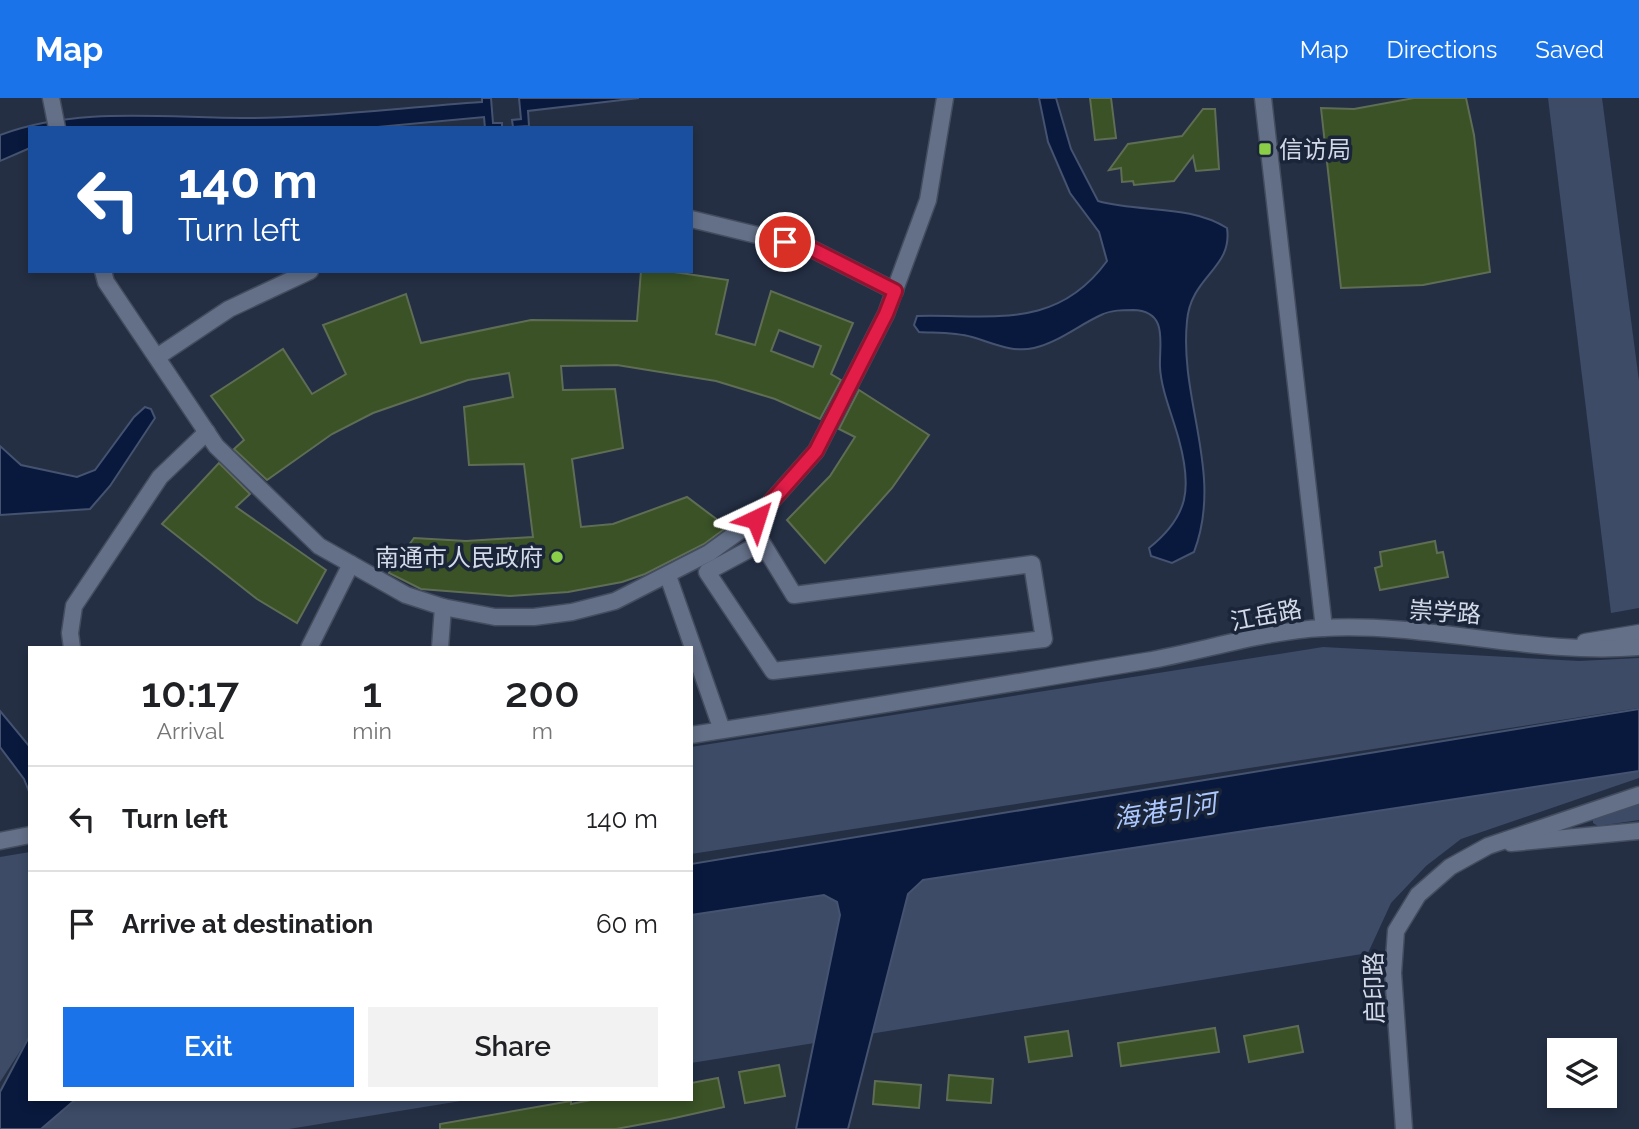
<!DOCTYPE html>
<html lang="en">
<head>
<meta charset="utf-8">
<style>
	:root { --surface:#fff; --page:#f2f2f2; --text:#202124; --muted:#757577; --line:#e0e0e0; --accent:#1a73e8 }
	body { margin:0; font-family:Raleway,"Noto Sans SC",sans-serif; background:var(--page); color:var(--text); height:100vh; display:flex; flex-direction:column; font-size:26px; white-space:nowrap }
	* { box-sizing:border-box; margin:0 }
	p { font-size:23px; color:var(--muted) }
	.icon { flex:none; width:38px; height:38px; fill:none; stroke:currentColor; stroke-width:2; stroke-linecap:round; stroke-linejoin:round }
	.map { position:relative; flex:1; overflow:hidden }
	.sheet { position:absolute; left:28px; top:548px; width:665px; height:455px; display:flex; flex-direction:column; background:var(--surface); border-radius:0px; box-shadow:0 4px 10px #0003 }
	.sheet>* { flex:none }
	.top-card { position:absolute; left:28px; top:28px; width:665px; height:147px; border-radius:0px; box-shadow:0 4px 10px #0003; background:#1a4fa0; color:#fff; overflow:hidden }
	.controls { position:absolute; left:1547px; top:940px; display:grid; gap:14px }
	.controls a { display:grid; place-items:center; width:70px; height:70px; border-radius:0px; background:var(--surface); box-shadow:0 4px 10px #0003; font-size:35px }
	.pin { position:absolute; display:grid; place-items:center; width:60px; height:60px; color:#fff; margin:-30px; border:4px solid #fff; border-radius:50%; box-shadow:0 2px 7px #0007 }
	.me { position:absolute; width:77px; margin:-38px; rotate:41deg; stroke-linejoin:round; filter:drop-shadow(0 0 5px #0008) }
	.turn { display:flex; align-items:center; gap:24px; height:147px; padding:0 35px; font-size:32px }
	.turn .icon { width:91px; height:91px; stroke-width:2.5 }
	.turn b { display:block; font-size:49px; line-height:60px }
	.eta { display:flex; justify-content:space-evenly; align-items:center; height:119px; text-align:center }
	.eta b { font-size:42px; font-weight:600; line-height:49px }
	.action { display:flex; gap:14px; margin-top:auto; padding:14px 35px }
	.action a { flex:1; height:80px; border-radius:0px; background:var(--accent); color:#fff; font-size:28px; font-weight:600; line-height:80px; text-align:center }
	.action a+a { background:var(--page); color:var(--text) }
	ul { padding:0; list-style:none }
	li { display:flex; align-items:center; gap:21px; height:105px; padding:0 35px; border-top:2px solid var(--line) }
	li div { flex:1 }
	li b { display:block; font-size:26px }
	li em { font-style:normal }
	header { display:flex; align-items:center; gap:42px; box-sizing:border-box; height:98px; padding:0 35px; background:var(--accent); color:#fff }
	header strong { font-size:33px }
	nav { display:flex; gap:38px; margin-inline-start:auto; font-size:24px }
	.map>svg:first-child { display:block }
	.green { fill:#3d4b67 }
	.water { fill:#09193d; stroke:#455370; stroke-width:2 }
	.building { fill:#3a5226; stroke:#5f6d55; stroke-width:2; fill-rule:evenodd }
	.lines { fill:none; stroke-linecap:round; stroke-linejoin:round }
	.minor-casing { stroke:#444d5f; stroke-width:19 }
	.minor { stroke:#647088; stroke-width:16 }
	.route-casing { stroke:#92132f; stroke-width:18 }
	.route { stroke:#e11d48; stroke-width:12 }
	.poi-dot { fill:#8bce47; stroke:#1b2539; stroke-width:2.5 }
	.labels { text-anchor:middle; dominant-baseline:central; stroke-width:7; stroke-linejoin:round; paint-order:stroke }
	.poi-label { font-size:24px; fill:#d2d9e7; stroke:#1b2539; text-anchor:start }
	.street-label { font-size:24px; fill:#d2d9e7; stroke:#1b2539 }
	.water-label { font-size:26px; font-style:italic; fill:#acc8fe; stroke:#1b2539 }
</style>
</head>
<body>
<header>
<strong>Map</strong>
<nav><a>Map</a><a>Directions</a><a>Saved</a></nav>
</header>
<div class="map">
<svg width="1639" height="1031" viewBox="0 0 1639 1031">
	<rect width="100%" height="100%" fill="#242f44"/>
	<g class="green">
		<polygon points="1548,0 1602,0 1639,283 1639,510 1611,515"/>
		<polygon points="1323,549 1579,563 1639,560 1639,610 691,756 691,649"/>
		<polygon points="1639,673 1639,680 1461,741 1426,768 1391,805 1368,855 691,965 691,817"/>
		<polygon points="1639,702 1639,722 1598,728 1593,725 1593,720"/>
		<polygon points="30,754 30,938 0,984 0,759"/>
		<polygon points="76,1001 473,1001 289,1031 41,1031"/>
	</g>
	<g class="water">
		<path d="M 482,0 L 491,0 L 493,25 L 502,25 L 502,30 L 485,30 L 484,19 L 367,30 L 30,30 L 30,50 L 0,63 L 0,37 C 79,7 171,21 254,20 C 330,19 406,9 482,4 Z"/>
		<polygon points="519,0 639,0 528,13 529,28 513,29 512,22 521,21"/>
		<path d="M 1039,0 L 1056,0 L 1071,51 L 1098,103 C 1141,115 1189,106 1227,130 C 1233,171 1191,177 1187,223 C 1179,303 1224,375 1194,454 L 1172,465 L 1151,458 L 1149,450 C 1189,418 1192,390 1179,342 C 1173,319 1161,292 1160,269 C 1159,245 1169,213 1133,212 C 1123,212 1111,212 1101,217 C 1079,227 1059,244 1034,250 C 1012,255 993,245 972,239 C 955,234 936,235 919,234 L 914,227 L 917,218 C 992,216 1056,233 1107,163 L 1099,134 L 1070,95 L 1048,44 Z"/>
		<polygon points="145,309 151,311 155,320 110,388 90,411 0,417 0,348 21,367 77,379 95,372 134,319"/>
		<polygon points="1639,611 1639,673 923,782 908,796 848,1031 796,1031 840,817 837,804 824,797 691,817 691,766"/>
		<polygon points="0,613 30,649 30,696 24,681 0,649"/>
		<polygon points="30,937 30,1001 76,1001 41,1031 0,1031 0,994"/>
	</g>
	<g class="building">
		<polygon points="1090,0 1111,0 1116,40 1095,42"/>
		<polygon points="1414,0 1466,0 1474,37 1490,174 1423,187 1341,190 1321,10 1354,11"/>
		<polygon points="1203,11 1215,11 1219,71 1196,73 1193,58 1174,83 1134,87 1133,83 1122,84 1121,70 1109,72 1128,46 1182,38"/>
		<path d="M 641,173 L 667,173 L 728,182 L 716,236 L 755,247 L 771,193 L 853,225 L 831,276 L 841,282 L 820,321 L 775,301 L 716,283 L 617,267 L 561,268 L 563,292 L 615,291 L 623,350 L 572,361 L 581,429 L 613,426 L 687,399 L 727,429 L 704,446 L 645,476 L 622,484 L 568,494 L 510,498 L 421,491 L 389,475 L 414,440 L 466,443 L 533,439 L 524,366 L 469,367 L 464,309 L 513,299 L 509,275 L 468,282 L 373,315 L 332,336 L 267,382 L 234,351 L 244,342 L 211,298 L 283,251 L 312,296 L 346,276 L 323,227 L 406,196 L 421,245 L 531,222 L 637,223 ZM 779,232 L 821,248 L 813,269 L 771,253 Z"/>
		<polygon points="859,292 929,337 892,390 825,465 787,422 830,378 855,339 839,331"/>
		<polygon points="219,365 250,396 236,409 326,472 297,525 257,501 162,426"/>
		<polygon points="1435,443 1437,455 1443,454 1448,479 1380,492 1375,470 1382,468 1380,454"/>
		<polygon points="1298,928 1303,954 1249,964 1244,938"/>
		<polygon points="1215,930 1219,954 1121,968 1118,945"/>
		<polygon points="1068,933 1072,958 1029,964 1025,939"/>
		<polygon points="779,967 785,998 745,1005 739,974"/>
		<polygon points="949,977 993,981 991,1005 947,1002"/>
		<polygon points="718,980 724,1009 670,1021 616,1031 440,1031 440,1026 571,1003 571,1006 596,1001 691,1001 691,985"/>
		<polygon points="875,983 921,987 919,1010 873,1006"/>
	</g>
	<g class="lines">
		<defs>
			<g id="minor">
				<polyline points="51,0 57,30"/>
				<polyline points="1263,0 1324,530"/>
				<polyline points="691,121 810,150 895,193"/>
				<polyline points="103,173 106,184 216,348 319,448 406,497 443,509 495,519 534,519 572,514 615,503 709,455 756,421 816,353 886,216 928,102 945,0"/>
				<polyline points="157,259 229,211 310,173"/>
				<polyline points="750,425 794,497 1032,466 1044,541 773,573 707,474 761,445"/>
				<polyline points="668,478 722,632"/>
				<polyline points="1585,544 1639,535"/>
				<polyline points="72,550 70,535 74,508 160,379 207,334"/>
				<polyline points="309,550 351,466"/>
				<polyline points="440,550 443,509"/>
				<path d="M 691,637 C 843,614 994,588 1146,563 C 1204,553 1263,533 1323,530 C 1428,524 1534,558 1639,549"/>
				<polyline points="0,743 30,737"/>
				<polyline points="1511,745 1639,733"/>
				<polyline points="1404,1031 1393,875 1396,833 1418,797 1450,769 1488,748 1639,697"/>
			</g>
		</defs>
		<use href="#minor" class="minor-casing"/>
		<use href="#minor" class="minor"/>
	</g>
	<g class="lines">
		<defs>
			<polyline id="route" points="756,421 816,353 886,216 895,193 810,150 785,144"/>
		</defs>
		<use href="#route" class="route-casing"/>
		<use href="#route" class="route"/>
	</g>
	<g class="poi-dot">
		<rect x="1258" y="44" width="14" height="14" rx="3.5"/>
		<circle cx="557" cy="459" r="7"/>
	</g>
	<g class="labels">
		<g class="poi-label">
			<text x="1279" y="51">信访局</text>
			<text x="543" y="459" text-anchor="end">南通市人民政府</text>
		</g>
		<g class="street-label">
			<text transform="translate(1445 514) rotate(4)">崇学路</text>
			<text transform="translate(1266 517) rotate(-11)">江岳路</text>
			<text transform="translate(1374 890) rotate(-91)">启印路</text>
		</g>
		<g class="water-label">
			<text transform="translate(1165 713) rotate(-9)">海港引河</text>
		</g>
	</g>
</svg>
<div class="controls">
<a><svg class="icon" aria-label="layers" viewBox="0 0 24 24"><path d="M12 4l9 5-9 5-9-5zM3 14l9 5 9-5"/></svg></a>
</div>
<div class="pin" style="left:785px;top:144px;background:#d93025"><svg class="icon" aria-label="arrive" viewBox="0 0 24 24"><path d="M6 21V4h12l-3 4 3 4H6"/></svg></div>
<svg class="me" style="left:756px;top:421px" viewBox="-20 -20 40 40"><path d="M0-17L14 15 0 8-14 15z" fill="#e11d48" stroke="#fff" stroke-width="4"/></svg>
<div class="top-card">
<div class="turn"><svg class="icon" aria-label="left" viewBox="0 0 24 24"><path d="M17 20v-9H6M10 6l-5 5 5 5"/></svg><div><b>140 m</b>Turn left</div></div>
</div>
<section class="sheet">
<div class="eta">
<div><b>10:17</b><p>Arrival</p></div>
<div><b>1</b><p>min</p></div>
<div><b>200</b><p>m</p></div>
</div>
<ul>
<li><svg class="icon" aria-label="left" viewBox="0 0 24 24"><path d="M17 20v-9H6M10 6l-5 5 5 5"/></svg><div><b>Turn left</b></div><em>140 m</em></li>
<li><svg class="icon" aria-label="arrive" viewBox="0 0 24 24"><path d="M6 21V4h12l-3 4 3 4H6"/></svg><div><b>Arrive at destination</b></div><em>60 m</em></li>
</ul>
<div class="action"><a>Exit</a><a>Share</a></div>
</section>
</div>
</body>
</html>
